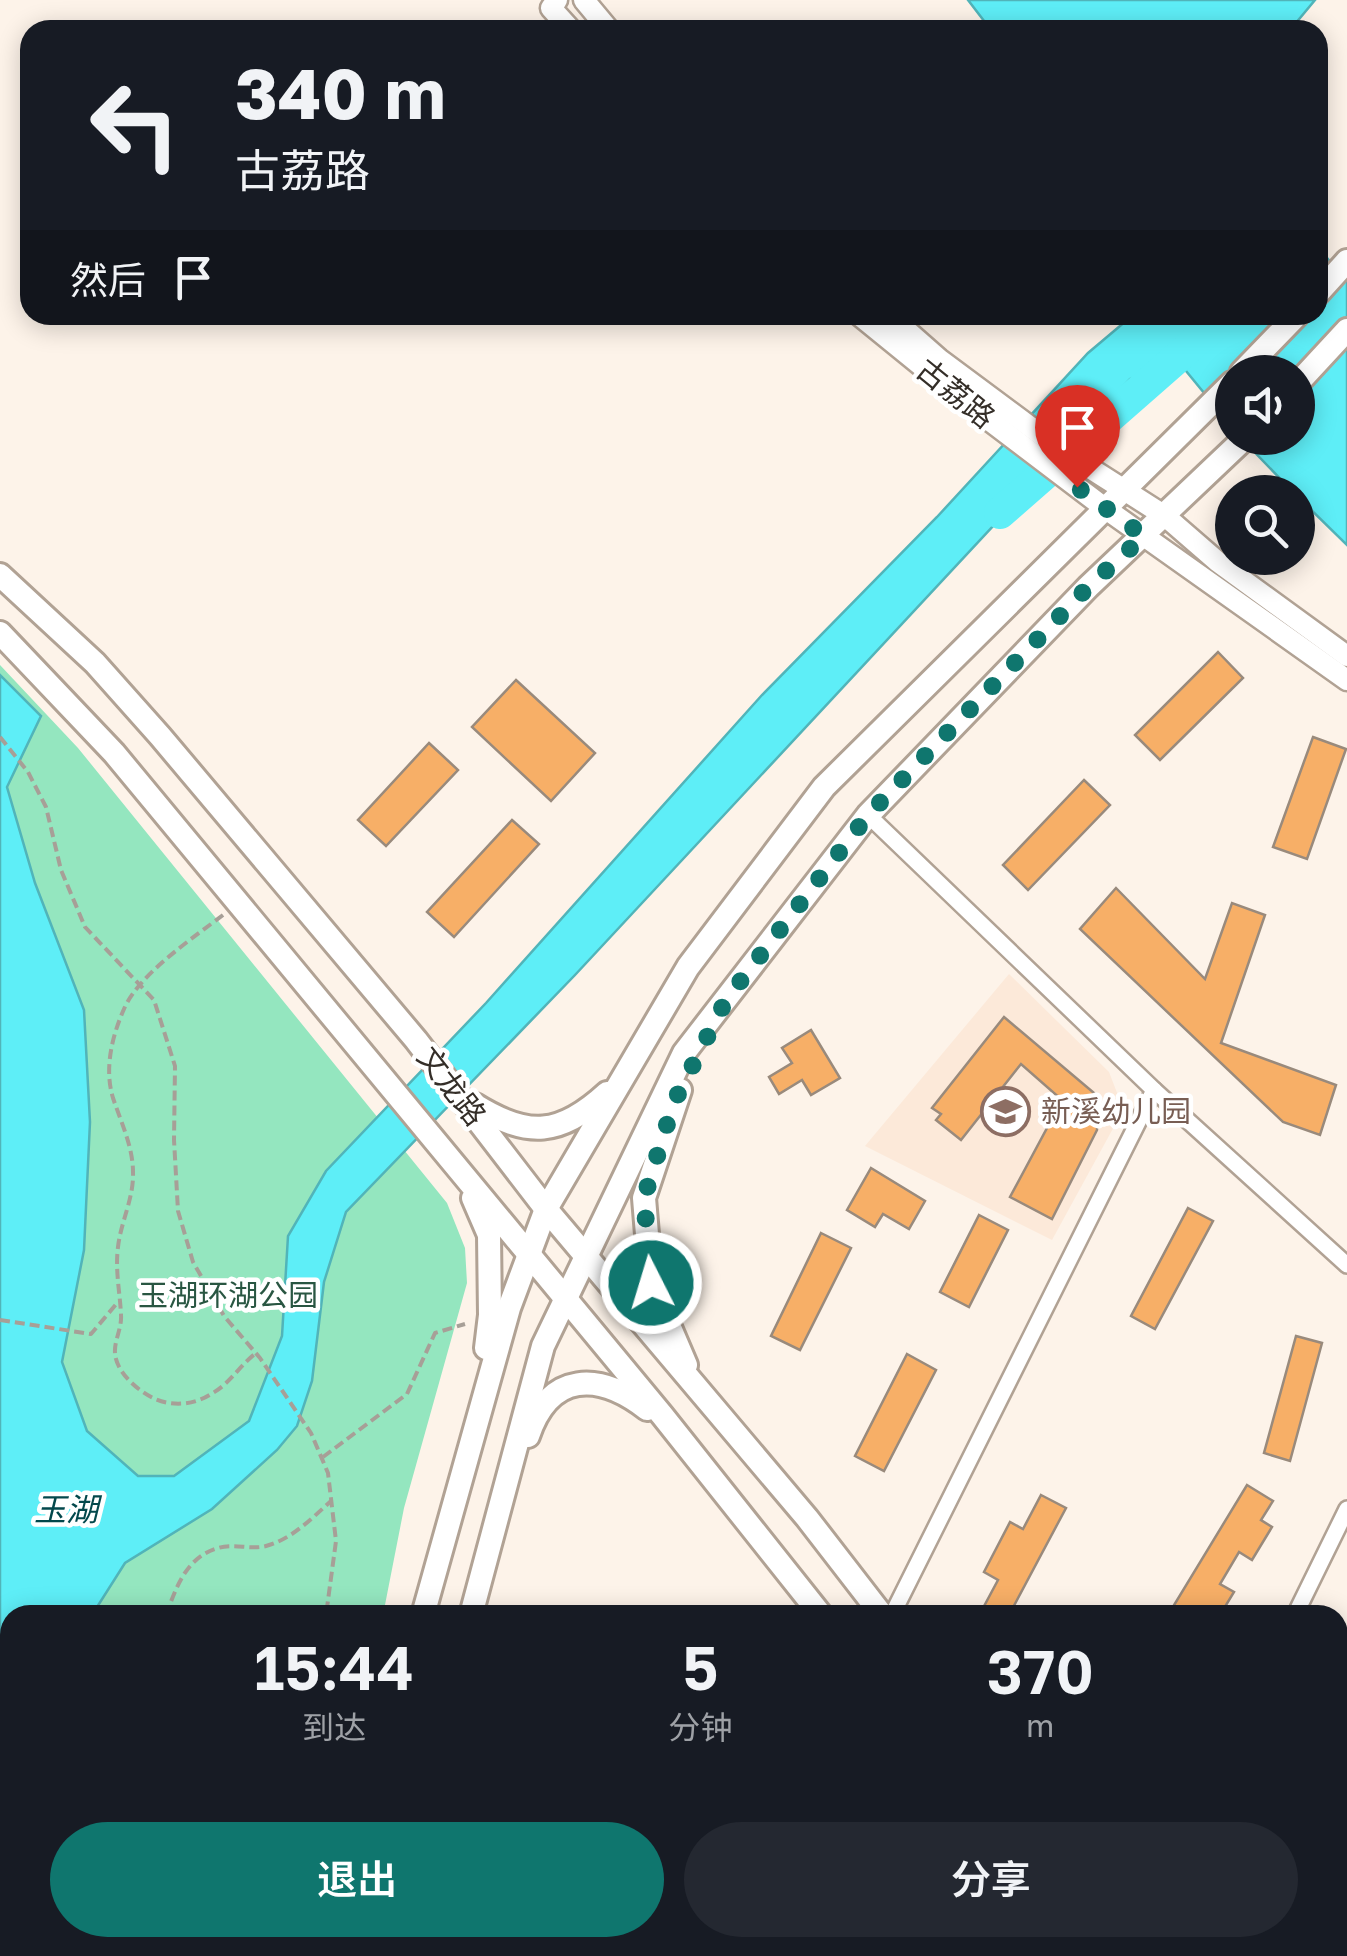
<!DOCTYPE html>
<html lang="zh">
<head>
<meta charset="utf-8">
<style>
	:root { --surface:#171b24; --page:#242831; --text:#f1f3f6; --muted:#9ea1a6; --accent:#0f766e }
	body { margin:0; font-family:"Golos Text","Noto Sans SC",sans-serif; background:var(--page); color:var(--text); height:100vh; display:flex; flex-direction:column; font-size:38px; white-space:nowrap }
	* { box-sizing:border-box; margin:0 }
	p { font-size:32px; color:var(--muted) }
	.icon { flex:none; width:55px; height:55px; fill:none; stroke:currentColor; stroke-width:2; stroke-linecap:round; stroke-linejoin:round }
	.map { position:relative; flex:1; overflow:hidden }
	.side { position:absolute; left:0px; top:1605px; width:1348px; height:352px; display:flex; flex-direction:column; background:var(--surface); border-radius:30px 30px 0 0; box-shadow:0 5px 25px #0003 }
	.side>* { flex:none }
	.guide { position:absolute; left:20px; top:20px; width:1308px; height:305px; border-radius:30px; box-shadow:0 5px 25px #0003; background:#171b24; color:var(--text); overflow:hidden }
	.buttons { position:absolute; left:1215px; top:355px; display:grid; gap:20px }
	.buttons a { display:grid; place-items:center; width:100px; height:100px; border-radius:50%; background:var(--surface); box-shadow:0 5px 25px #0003; font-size:50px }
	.pin { position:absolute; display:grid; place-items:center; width:85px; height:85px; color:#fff; margin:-102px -42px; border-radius:50% 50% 50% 0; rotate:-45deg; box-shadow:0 0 10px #0007 }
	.pin .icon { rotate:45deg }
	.me { position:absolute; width:110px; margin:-55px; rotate:355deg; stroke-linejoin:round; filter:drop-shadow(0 0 8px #0008) }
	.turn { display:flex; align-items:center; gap:35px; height:210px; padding:0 50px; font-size:45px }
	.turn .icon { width:130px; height:130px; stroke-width:2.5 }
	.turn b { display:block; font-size:70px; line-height:85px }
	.then { display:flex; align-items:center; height:95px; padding:0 50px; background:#0003; gap:20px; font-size:38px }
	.eta { display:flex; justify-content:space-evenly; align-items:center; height:170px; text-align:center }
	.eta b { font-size:60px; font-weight:600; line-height:70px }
	.primary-button { display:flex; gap:20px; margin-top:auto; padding:20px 50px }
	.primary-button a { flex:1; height:115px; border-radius:60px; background:var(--accent); color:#fff; font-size:40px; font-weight:600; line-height:115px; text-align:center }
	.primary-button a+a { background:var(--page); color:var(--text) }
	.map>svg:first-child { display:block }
	.built { fill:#fce9d9 }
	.green { fill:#94e6bf }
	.water { fill:#5eeef7; stroke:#51b4b9; stroke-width:2.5 }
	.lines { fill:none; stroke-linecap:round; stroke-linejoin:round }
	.river { stroke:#5eeef7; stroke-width:32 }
	.building { fill:#f7af67; stroke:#998a7c; stroke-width:2.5 }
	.minor-casing { stroke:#b1a294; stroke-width:20 }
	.tertiary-casing { stroke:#b1a294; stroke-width:25 }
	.secondary-casing { stroke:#b1a294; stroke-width:28 }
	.path { stroke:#a79f97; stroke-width:4; stroke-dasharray:10 5; stroke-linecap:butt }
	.minor { stroke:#fff; stroke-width:15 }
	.tertiary { stroke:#fff; stroke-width:20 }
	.secondary { stroke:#fff; stroke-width:22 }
	.route { stroke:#0f766e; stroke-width:18; stroke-dasharray:0 32.4 }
	.labels { text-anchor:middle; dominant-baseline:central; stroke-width:9; stroke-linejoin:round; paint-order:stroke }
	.street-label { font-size:30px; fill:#342e28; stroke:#fff }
	.education-label { font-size:30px; fill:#785e54; stroke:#fff; text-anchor:start }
	.park-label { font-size:30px; fill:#295642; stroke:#fff }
	.water-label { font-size:32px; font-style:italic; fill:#03484c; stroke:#fff }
</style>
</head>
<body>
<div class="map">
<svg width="1347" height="1956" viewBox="0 0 1347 1956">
	<rect width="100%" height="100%" fill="#fdf3e9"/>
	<polygon class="built" points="1009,974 1109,1072 1119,1098 1116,1123 1052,1240 865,1146"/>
	<g class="green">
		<polygon points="0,665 78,748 447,1203 465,1248 467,1283 404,1508 383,1615 10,1615 10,1948 0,1956"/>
		<polygon points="417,1948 742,1948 753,1956 415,1956"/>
	</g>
	<g class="water">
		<polygon points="968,0 1315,0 1290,30 991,30"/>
		<polygon points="1318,247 1347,282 1347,545 1298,497 1298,492 1293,492 1241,438 1298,438 1298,372 1232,372 1232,427 1177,360 1130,379 575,975 346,1212 324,1282 312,1381 297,1426 277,1450 212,1509 125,1563 92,1615 10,1615 10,1948 610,1948 620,1956 0,1956 0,675 41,716 7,787 35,883 84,1010 90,1122 84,1250 62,1362 87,1431 138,1476 174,1476 249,1421 282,1336 288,1236 326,1171 486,1003 762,695 937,517 1088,353 1133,315 1318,315"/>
		<polygon points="1347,1664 1347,1952 1343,1956 1113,1956 1122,1948 1338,1948 1338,1682"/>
	</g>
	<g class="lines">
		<g class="river">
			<polyline points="1000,513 1226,315"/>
			<polyline points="1338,1680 1347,1659"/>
		</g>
	</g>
	<g class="building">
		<polygon points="1218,652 1243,678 1160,760 1135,735"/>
		<polygon points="516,680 595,753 551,801 472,727"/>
		<polygon points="1313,737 1346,749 1307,859 1273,847"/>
		<polygon points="429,743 458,770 386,846 358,820"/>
		<polygon points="1084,780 1110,805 1028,890 1003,865"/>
		<polygon points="512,820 539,844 454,937 427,912"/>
		<polygon points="1116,888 1205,979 1232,903 1265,915 1221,1043 1336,1085 1320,1135 1283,1122 1080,929"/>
		<polygon points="1004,1017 1094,1093 1098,1104 1097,1130 1052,1219 1010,1197 1062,1100 1021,1064 961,1140 936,1120 941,1114 932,1108"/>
		<polygon points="811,1030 840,1078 811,1095 802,1080 779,1094 769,1077 792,1063 782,1048"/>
		<polygon points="871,1168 925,1201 909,1229 883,1214 875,1227 847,1210"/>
		<polygon points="1188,1208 1213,1221 1155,1329 1131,1316"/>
		<polygon points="979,1215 1008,1230 969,1307 940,1292"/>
		<polygon points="821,1233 851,1248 800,1350 771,1336"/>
		<polygon points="1296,1336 1322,1343 1290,1461 1264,1453"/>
		<polygon points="907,1354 936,1370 884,1471 855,1456"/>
		<polygon points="1247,1485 1273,1501 1261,1520 1272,1527 1252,1560 1239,1552 1220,1584 1234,1592 1220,1615 1168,1615"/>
		<polygon points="1041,1495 1066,1508 1009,1615 991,1615 982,1610 998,1580 984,1572 1010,1522 1023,1529"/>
	</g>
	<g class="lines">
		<defs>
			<g id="minor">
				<polyline points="868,815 1154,1090 892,1615"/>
				<polyline points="1154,1090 1347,1265"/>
				<polyline points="1295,1615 1347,1509"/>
			</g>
			<g id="tertiary">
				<polyline points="557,0 551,8 571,30"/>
				<polyline points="584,0 609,30"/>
				<polyline points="859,315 977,411 1106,509 1347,680"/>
				<polyline points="889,315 939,359 1060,449 1165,516 1218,562 1347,656"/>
			</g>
			<g id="secondary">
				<polyline points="1318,293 1347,261"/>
				<polyline points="1242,372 1297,315"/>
				<polyline points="1298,383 1347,330"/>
				<polyline points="0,575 95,663 160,736 416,1040 546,1209 807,1518 882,1615"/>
				<polyline points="0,633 114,753 662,1415 821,1615"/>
				<polyline points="680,1090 644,1198 651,1283 686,1365"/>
				<path d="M 475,1105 C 528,1138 560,1136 607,1093"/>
				<polyline points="473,1198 489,1235 490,1315 486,1348"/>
				<path d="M 528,1436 C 550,1371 599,1372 647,1409"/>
				<polyline points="423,1615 509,1308 546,1209 688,967 824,787 1232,383"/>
				<polyline points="471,1615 543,1346 684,1053 868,815 1088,587 1245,438"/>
				<polyline points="1042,1948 1046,1956"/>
				<polyline points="1089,1948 1095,1956"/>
				<polyline points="332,1956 335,1948"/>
				<polyline points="380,1956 382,1948"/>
			</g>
		</defs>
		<use href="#minor" class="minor-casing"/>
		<use href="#tertiary" class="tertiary-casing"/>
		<use href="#secondary" class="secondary-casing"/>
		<g class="path">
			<polyline points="0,737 28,772 46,807 61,870 85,927 154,1000 175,1066 174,1140 178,1211 193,1262 224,1316 260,1358 311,1433 328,1473 336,1541 326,1615"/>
			<path d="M 223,915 C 193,938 139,974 124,1009 C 112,1036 104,1069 113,1098 C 121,1122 133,1147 133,1172 C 134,1198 121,1221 118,1247 C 115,1271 120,1292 121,1315 C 122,1328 114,1341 115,1353 C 116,1372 137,1390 153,1398 C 172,1407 194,1405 211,1394 C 230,1384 239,1366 256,1353"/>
			<polyline points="0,1320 91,1334 118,1302"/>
			<polyline points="323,1457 407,1394 435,1333 465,1324"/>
			<path d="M 166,1615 C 176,1588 186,1557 218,1548 C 233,1543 251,1550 266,1546 C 292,1539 311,1519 331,1501"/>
			<polyline points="276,1956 278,1948"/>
		</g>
		<use href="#minor" class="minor"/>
		<use href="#tertiary" class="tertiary"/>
		<use href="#secondary" class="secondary"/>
	</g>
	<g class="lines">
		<polyline class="route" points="651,1283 644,1198 674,1102 726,1000 868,815 1088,587 1144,536 1077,487"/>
	</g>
	<defs>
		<symbol id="school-ring" viewBox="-11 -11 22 22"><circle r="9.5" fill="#fff" stroke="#8d6e63" stroke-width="1.5"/><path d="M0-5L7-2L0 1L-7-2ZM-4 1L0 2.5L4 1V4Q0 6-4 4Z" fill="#8d6e63"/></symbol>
	</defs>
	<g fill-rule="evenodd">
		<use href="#school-ring" x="978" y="1084" width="55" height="55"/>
	</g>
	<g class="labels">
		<g class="street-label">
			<text transform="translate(956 393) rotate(39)">古荔路</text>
			<text transform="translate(452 1086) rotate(52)">文龙路</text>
		</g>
		<g class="education-label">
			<text x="1041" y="1111">新溪幼儿园</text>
		</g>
		<g class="park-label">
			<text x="228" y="1295">玉湖环湖公园</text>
		</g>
		<g class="water-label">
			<text x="66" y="1509">玉湖</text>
		</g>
	</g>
</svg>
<div class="buttons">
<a><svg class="icon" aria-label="sound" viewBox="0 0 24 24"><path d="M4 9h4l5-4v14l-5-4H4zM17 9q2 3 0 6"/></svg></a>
<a><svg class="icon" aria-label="search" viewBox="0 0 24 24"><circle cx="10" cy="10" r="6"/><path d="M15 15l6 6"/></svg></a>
</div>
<div class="pin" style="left:1077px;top:487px;background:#d93025"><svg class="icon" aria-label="arrive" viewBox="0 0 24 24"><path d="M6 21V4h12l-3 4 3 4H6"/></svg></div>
<svg class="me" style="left:651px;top:1283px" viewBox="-20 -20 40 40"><circle r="17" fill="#0f766e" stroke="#fff" stroke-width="3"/><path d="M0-11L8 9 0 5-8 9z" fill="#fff"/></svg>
<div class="guide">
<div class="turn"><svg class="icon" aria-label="left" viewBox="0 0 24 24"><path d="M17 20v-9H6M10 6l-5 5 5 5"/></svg><div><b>340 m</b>古荔路</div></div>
<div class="then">然后<svg class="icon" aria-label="arrive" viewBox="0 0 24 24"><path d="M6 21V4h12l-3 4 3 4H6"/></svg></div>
</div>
<section class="side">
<div class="eta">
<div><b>15:44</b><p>到达</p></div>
<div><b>5</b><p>分钟</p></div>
<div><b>370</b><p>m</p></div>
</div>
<div class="primary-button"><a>退出</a><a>分享</a></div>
</section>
</div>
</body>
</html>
